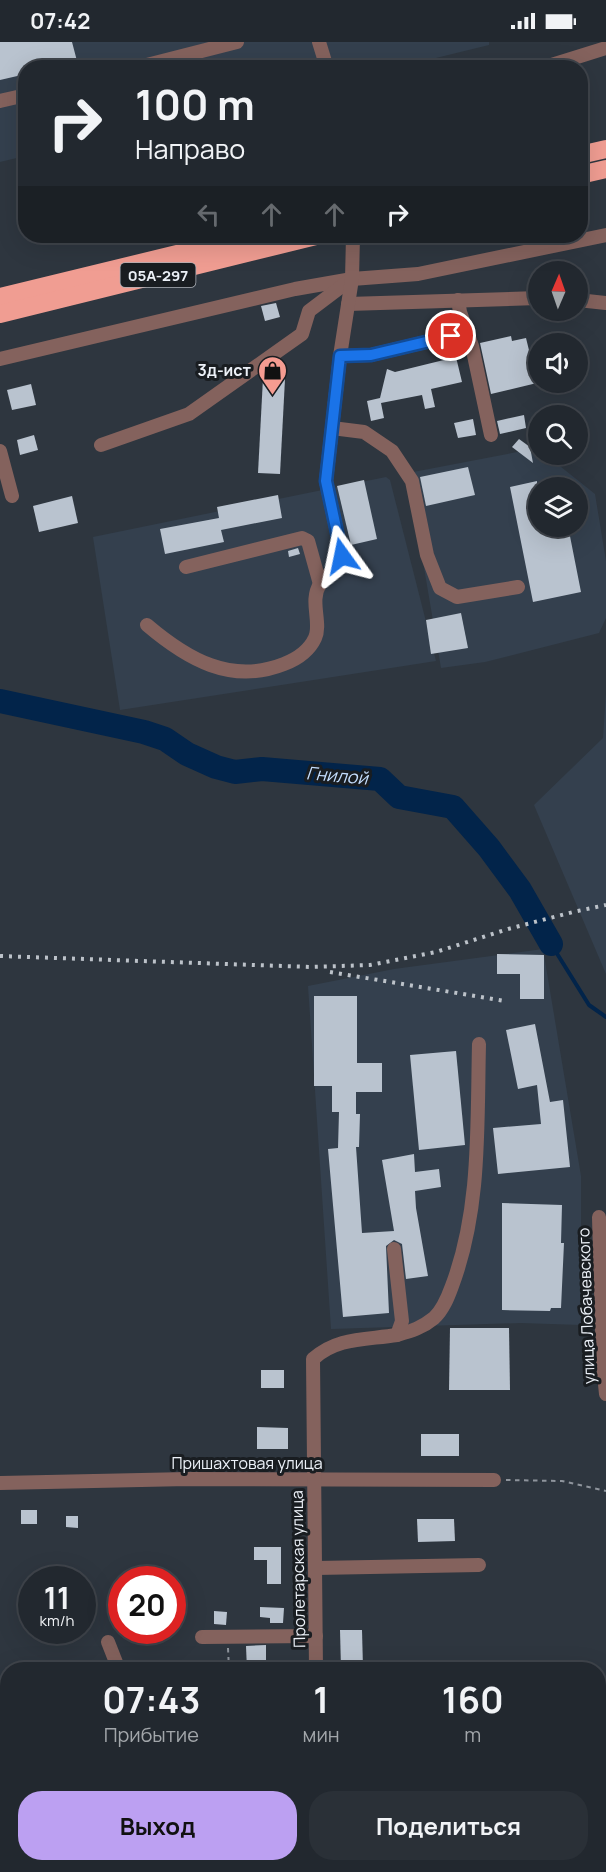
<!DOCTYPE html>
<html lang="ru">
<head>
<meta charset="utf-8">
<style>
	:root { --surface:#22282f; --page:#2a3037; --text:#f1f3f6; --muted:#a2a6aa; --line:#3f444b; --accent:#bca0f2 }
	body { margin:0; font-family:Manrope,sans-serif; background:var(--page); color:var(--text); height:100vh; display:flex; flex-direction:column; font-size:22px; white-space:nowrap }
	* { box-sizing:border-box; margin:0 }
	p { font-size:20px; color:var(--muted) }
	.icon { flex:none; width:33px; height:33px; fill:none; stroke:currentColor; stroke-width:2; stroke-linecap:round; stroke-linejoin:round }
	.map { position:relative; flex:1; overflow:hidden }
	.side { position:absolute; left:0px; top:1620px; width:606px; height:210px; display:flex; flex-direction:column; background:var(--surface); border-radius:24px 24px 0 0; box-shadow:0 6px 24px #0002,0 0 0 2px var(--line) }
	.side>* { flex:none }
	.guide { position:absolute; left:18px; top:18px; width:570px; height:183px; border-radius:24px; box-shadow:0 6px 24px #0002,0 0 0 2px var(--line); background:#22282f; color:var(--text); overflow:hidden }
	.needle { width:39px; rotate:2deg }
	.fabs { position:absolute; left:528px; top:219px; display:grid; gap:12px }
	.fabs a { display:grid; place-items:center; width:60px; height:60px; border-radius:50%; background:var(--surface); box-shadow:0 6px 24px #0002,0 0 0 2px var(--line); font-size:30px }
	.speed { position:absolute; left:18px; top:1524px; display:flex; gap:12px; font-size:30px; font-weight:700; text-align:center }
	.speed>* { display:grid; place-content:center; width:78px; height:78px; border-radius:50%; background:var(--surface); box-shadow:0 6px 24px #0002,0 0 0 2px var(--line); line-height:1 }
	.speed small { font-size:15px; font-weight:400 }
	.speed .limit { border:9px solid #d22; background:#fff; color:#111 }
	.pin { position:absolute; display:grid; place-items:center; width:51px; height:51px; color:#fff; margin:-26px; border:3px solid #fff; border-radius:50%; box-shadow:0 2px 6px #0007 }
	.me { position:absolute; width:66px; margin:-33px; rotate:348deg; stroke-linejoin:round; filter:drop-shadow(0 0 4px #0008) }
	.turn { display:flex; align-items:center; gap:21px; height:126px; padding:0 18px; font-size:27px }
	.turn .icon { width:78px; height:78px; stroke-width:2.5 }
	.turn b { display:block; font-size:42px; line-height:51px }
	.lanes { display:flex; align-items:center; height:57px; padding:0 18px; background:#0003; justify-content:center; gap:30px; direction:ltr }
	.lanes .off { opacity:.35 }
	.eta { display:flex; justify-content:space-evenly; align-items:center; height:102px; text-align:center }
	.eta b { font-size:36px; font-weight:700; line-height:42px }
	.action { display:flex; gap:12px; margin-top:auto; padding:12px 18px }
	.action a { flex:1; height:69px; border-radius:24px; background:var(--accent); color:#111; font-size:24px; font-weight:700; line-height:69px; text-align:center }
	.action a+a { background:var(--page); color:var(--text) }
	.status { display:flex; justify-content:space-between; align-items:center; height:42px; padding:0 30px; background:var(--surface); direction:ltr }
	.status svg { height:16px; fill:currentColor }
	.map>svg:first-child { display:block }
	.built { fill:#34404e; fill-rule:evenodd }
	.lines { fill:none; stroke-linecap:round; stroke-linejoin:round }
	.stream { stroke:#02244a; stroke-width:4 }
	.river { stroke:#02244a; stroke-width:24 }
	.building { fill:#b9c3cf }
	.path { stroke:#8e949c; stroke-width:2; stroke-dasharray:4.5 4.5; stroke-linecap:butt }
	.minor { stroke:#84625d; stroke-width:14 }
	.major { stroke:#d18c84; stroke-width:15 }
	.highway { stroke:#f09d92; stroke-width:18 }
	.rail { stroke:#bcc2c9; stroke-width:4; stroke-dasharray:3 6; stroke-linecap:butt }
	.route-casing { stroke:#114b97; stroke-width:15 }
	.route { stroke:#1a73e8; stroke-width:10 }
	.labels { text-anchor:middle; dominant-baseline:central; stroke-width:6; stroke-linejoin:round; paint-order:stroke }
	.shield { fill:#191d21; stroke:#adb1b8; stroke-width:1.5 }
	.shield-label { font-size:15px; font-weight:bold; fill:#ecf1f8 }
	.poi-label { font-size:16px; font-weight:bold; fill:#ecf1f8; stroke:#191d21; text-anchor:end }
	.street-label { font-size:16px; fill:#ecf1f8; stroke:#191d21 }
	.water-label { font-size:18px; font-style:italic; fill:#c4defe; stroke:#191d21 }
</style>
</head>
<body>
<div class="status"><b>07:42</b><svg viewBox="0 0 49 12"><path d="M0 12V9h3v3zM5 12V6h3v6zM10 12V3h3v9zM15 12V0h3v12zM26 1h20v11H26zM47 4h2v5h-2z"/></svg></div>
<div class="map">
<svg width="606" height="1830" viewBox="0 0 606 1830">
	<rect width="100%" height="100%" fill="#2e363f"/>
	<g class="built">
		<polygon points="0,0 489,0 489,3 395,26 26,26 25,114 0,120"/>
		<path d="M 538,406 L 538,412 L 546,413 L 595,452 L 606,519 L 606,576 L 599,591 L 485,620 L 441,626 L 408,431 ZM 538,446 L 578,446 L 578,484 L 538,484 Z"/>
		<polygon points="386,435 390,438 436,619 120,668 93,495"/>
		<polygon points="606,651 606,932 534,763 603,696"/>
		<polygon points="543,907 581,1134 581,1283 521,1281 331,1287 308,944 394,927"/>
	</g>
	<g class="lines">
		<polyline class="stream" points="551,902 589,963 606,975"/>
		<polyline class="river" points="0,659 144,690 165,697 187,712 216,725 235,730 262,727 380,737 399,755 453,765 489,806 520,848 551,902"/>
	</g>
	<g class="building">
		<polygon points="0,0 72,0 77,19 50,26 26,26 26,32 0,38"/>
		<polygon points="276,261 280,275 265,279 261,264"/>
		<polygon points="511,294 512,299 526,296 537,341 491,352 480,301"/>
		<polygon points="456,315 462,340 431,347 435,365 425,367 422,353 381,361 384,376 371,379 367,359 380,356 387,327 395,330"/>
		<polygon points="263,336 285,337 280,432 258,431"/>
		<polygon points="31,342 36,363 12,368 7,348"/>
		<polygon points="524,373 526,386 500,392 497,379"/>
		<polygon points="473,377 476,393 458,396 454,381"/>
		<polygon points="34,393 38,408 20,413 17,398"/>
		<polygon points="519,397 530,405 533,421 512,405"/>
		<polygon points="468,425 475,453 426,464 420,435"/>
		<polygon points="364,438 377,497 351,503 337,444"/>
		<polygon points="537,439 538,484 568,484 581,550 533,560 510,445"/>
		<polygon points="278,453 282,476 221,488 224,500 165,512 160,487 219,476 217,465"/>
		<polygon points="72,454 78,481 39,490 33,464"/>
		<polygon points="298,506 300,512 289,515 288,509"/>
		<polygon points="461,571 468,606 431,612 426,578"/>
		<polygon points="497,912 544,913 544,957 520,957 520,932 497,932"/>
		<polygon points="314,954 357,954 357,1021 382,1021 382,1050 356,1050 356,1072 360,1072 359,1105 356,1105 362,1191 394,1189 382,1118 414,1112 415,1130 439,1127 441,1145 415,1149 416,1166 428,1234 406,1237 402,1202 394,1198 386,1204 389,1271 343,1275 328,1107 338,1106 339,1070 332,1070 332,1044 314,1044"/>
		<polygon points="535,982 550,1060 563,1058 570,1125 498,1132 493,1086 541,1082 537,1043 518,1047 506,988"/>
		<polygon points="456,1009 465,1103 419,1108 410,1013"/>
		<polygon points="502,1161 562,1163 561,1201 564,1201 561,1266 551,1266 550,1269 502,1268"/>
		<polygon points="450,1286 509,1286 510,1348 449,1348"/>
		<rect x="261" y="1328" width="23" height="18"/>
		<polygon points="257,1385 288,1386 288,1407 257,1407"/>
		<rect x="421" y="1392" width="38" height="22"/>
		<rect x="21" y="1468" width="16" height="14"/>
		<polygon points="66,1474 78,1474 78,1486 66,1485"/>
		<polygon points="417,1477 454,1477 455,1499 418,1500"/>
		<polygon points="254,1505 281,1505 281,1542 267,1542 267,1518 254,1518"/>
		<polygon points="260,1565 284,1566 283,1581 270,1581 270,1576 260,1575"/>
		<polygon points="214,1569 227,1570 226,1583 214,1582"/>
		<polygon points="340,1588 362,1588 363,1626 341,1627"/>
		<polygon points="266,1603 266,1628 247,1628 246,1604"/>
	</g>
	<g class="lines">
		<g class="path">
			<polyline points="506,1438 562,1439 606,1449"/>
			<polyline points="228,1606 229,1628"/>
		</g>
		<g class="minor">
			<polyline points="319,0 327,26"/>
			<polyline points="135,26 237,0"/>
			<polyline points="542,26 606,6"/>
			<polyline points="0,59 26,53"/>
			<polyline points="458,258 460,270 472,304 491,393"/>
			<polyline points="578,258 606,261"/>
			<polyline points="348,262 538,256"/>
			<polyline points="340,314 371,313 451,294"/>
			<polyline points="0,317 295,247 352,237 418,232 606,193"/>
			<polyline points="332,386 364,390 392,409 412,439 427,513 440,546 457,555 518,545"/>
			<polyline points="101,403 189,372 302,292 309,269 350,238"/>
			<polyline points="0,409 12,454"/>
			<polyline points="186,525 302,496 308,499 320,542"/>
			<path d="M 147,583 C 187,617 231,643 284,622 C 297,617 309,609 315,596 C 322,581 309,559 320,542 C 328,529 336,531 342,514 L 326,439 L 340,314 L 352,237 L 353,194"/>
			<polyline points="599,1175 603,1322 606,1352"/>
			<path d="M 397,1293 C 411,1289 422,1286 434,1276 C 443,1268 448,1255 452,1244 C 481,1167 477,1083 479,1002"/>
			<polyline points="0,1441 188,1437 494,1438"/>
			<polyline points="316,1526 479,1523"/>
			<polyline points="202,1595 316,1594"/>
			<polyline points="108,1600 119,1628"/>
			<path d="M 316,1628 L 313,1317 C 337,1295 366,1298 397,1293 L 402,1279 L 394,1207"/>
			<polyline points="74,1822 74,1830"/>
			<polyline points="515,1822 518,1830"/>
			<polyline points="304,1830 305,1822"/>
		</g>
		<g class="major">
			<polyline points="598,1708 606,1707"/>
			<polyline points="0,1748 8,1746"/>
		</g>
		<g class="highway">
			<polyline points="580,113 606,107"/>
			<polyline points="580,133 606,127"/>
			<polyline points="0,255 251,194"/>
			<polyline points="0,272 316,194"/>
		</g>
		<g class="rail">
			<polyline points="0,914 311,925 370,923 436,910 508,887 573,870 606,863"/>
			<polyline points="330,930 505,959"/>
		</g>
	</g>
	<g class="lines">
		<defs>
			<polyline id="route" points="342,514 326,439 340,314 371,313 451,294"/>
		</defs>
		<use href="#route" class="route-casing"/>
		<use href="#route" class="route"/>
	</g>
	<defs>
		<symbol id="shop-pin" viewBox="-11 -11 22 30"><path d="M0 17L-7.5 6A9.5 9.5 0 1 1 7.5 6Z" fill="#f59c91" stroke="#191d21"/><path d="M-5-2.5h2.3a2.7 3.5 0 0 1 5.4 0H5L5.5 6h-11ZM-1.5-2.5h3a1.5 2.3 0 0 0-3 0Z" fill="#111"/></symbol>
	</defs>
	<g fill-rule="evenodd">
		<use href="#shop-pin" x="256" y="312" width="33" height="45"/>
	</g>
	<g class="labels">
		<rect class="shield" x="120.5" y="221" width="75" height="24" rx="4.5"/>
		<g class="shield-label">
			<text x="158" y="233">05А-297</text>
		</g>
		<g class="poi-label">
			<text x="251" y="328">3д-ист</text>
		</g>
		<g class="street-label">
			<text transform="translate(586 1264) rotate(-92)">улица Лобачевского</text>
			<text x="247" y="1421">Пришахтовая улица</text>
			<text transform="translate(298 1527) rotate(-91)">Пролетарская улица</text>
		</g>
		<g class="water-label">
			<text transform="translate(337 733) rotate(5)">Гнилой</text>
		</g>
	</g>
</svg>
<div class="fabs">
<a><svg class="needle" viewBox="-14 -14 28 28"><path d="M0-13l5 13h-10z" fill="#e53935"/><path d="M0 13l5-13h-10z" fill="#a2a6aa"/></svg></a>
<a><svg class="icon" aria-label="sound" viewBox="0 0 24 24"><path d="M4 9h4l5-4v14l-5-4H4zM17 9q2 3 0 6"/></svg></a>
<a><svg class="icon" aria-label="search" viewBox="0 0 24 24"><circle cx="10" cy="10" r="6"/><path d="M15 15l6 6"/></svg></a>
<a><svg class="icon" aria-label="layers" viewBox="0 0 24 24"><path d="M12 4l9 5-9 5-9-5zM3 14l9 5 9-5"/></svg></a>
</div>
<div class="speed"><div>11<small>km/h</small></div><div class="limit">20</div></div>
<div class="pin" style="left:451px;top:294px;background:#d93025"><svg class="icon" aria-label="arrive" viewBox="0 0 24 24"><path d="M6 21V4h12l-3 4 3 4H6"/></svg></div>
<svg class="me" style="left:342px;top:514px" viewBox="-20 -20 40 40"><path d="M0-17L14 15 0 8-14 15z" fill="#1a73e8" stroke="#fff" stroke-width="4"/></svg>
<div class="guide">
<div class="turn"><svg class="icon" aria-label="right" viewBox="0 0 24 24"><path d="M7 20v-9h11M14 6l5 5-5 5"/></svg><div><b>100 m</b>Направо</div></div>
<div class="lanes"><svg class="icon off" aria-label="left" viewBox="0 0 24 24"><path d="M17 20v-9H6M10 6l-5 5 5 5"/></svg><svg class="icon off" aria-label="ahead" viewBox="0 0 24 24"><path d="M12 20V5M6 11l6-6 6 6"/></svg><svg class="icon off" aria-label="ahead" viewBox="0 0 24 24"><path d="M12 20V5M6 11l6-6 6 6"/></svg><svg class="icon" aria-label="right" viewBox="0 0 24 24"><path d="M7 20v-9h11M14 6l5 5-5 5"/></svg></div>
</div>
<section class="side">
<div class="eta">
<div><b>07:43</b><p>Прибытие</p></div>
<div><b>1</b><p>мин</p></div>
<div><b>160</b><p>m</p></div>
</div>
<div class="action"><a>Выход</a><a>Поделиться</a></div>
</section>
</div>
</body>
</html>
